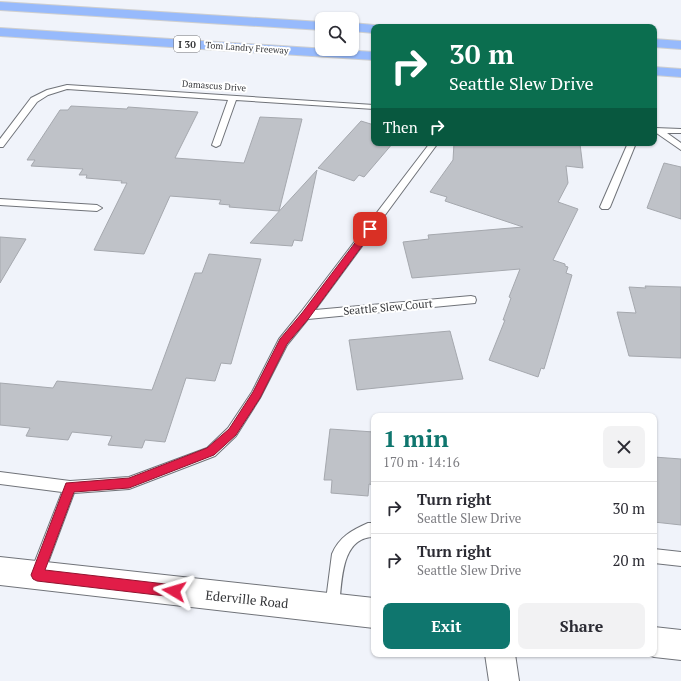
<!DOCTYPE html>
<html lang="en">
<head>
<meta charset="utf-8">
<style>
	:root { --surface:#fff; --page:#f2f2f3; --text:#2b2b33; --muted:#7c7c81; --line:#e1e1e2; --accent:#0f766e }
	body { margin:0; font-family:"PT Serif",serif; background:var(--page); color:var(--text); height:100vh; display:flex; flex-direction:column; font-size:15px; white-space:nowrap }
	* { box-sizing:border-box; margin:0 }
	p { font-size:13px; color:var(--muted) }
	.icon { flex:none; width:22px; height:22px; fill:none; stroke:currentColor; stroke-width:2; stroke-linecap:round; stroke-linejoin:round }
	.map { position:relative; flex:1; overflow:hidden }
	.sheet { position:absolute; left:371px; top:413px; width:286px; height:244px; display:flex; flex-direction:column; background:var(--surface); border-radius:8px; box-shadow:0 1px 3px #0004 }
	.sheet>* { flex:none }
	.guide { position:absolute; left:371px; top:24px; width:286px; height:122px; border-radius:8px; box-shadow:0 1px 3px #0004; background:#0b6e4f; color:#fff; overflow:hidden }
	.controls { position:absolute; left:315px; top:12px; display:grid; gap:8px }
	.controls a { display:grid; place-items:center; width:44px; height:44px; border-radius:8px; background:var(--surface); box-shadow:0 1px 3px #0004; font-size:20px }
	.pin { position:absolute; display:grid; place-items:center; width:34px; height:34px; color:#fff; margin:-17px; border-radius:8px; box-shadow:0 2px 6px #0006 }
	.me { position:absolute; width:44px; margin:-22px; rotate:277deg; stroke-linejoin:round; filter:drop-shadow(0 0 3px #0008) }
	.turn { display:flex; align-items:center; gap:14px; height:84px; padding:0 12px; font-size:18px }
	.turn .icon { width:52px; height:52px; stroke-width:2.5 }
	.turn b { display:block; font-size:28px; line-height:34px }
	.then { display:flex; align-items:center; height:38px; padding:0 12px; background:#0003; gap:8px; font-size:15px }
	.round { display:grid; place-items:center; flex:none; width:42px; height:42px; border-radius:8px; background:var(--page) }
	.summary { display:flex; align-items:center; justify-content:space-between; height:68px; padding:0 12px }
	h1 { font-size:24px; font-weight:600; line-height:30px; color:var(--accent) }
	.primary-button { display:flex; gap:8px; margin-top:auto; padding:8px 12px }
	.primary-button a { flex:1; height:46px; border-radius:8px; background:var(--accent); color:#fff; font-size:16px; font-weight:600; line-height:46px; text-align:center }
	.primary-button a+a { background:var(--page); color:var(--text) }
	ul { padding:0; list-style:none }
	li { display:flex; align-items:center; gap:12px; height:52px; padding:0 12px; border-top:1px solid var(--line) }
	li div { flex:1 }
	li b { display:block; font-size:15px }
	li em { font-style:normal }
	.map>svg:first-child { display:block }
	.building { fill:#bfc2c8; stroke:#a5a8ae }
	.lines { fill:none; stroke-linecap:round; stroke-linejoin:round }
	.service-casing { stroke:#707379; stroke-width:2 }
	.minor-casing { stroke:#707379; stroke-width:2 }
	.tertiary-casing { stroke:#707379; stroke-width:2 }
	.motorway-casing { stroke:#cfcfcf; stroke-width:2 }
	.service { fill:#fff; fill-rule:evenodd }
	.minor { fill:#fff; fill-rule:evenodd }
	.tertiary { fill:#fff; fill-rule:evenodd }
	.motorway { fill:#97bafc; fill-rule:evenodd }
	.route { fill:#e11d48; stroke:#92132f }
	.labels { text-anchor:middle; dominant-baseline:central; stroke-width:4; stroke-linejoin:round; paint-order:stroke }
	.far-street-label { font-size:9px; fill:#353639; stroke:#fff }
	.shield { fill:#fff; stroke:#727274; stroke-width:1 }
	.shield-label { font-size:10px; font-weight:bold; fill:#353639 }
	.street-label { font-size:11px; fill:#353639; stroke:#fff }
	.near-street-label { font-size:13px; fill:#353639; stroke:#fff }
</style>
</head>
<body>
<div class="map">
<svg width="681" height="681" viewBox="0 0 681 681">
	<rect width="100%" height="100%" fill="#f0f3fa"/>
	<g class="building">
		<polygon points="71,106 127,109 128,107 198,112 175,158 244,163 260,117 302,119 279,211 229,207 230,205 219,204 221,200 170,196 144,254 94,250 127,183 121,183 122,181 86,178 87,175 79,175 83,169 31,166 35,160 27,160 60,110 68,110"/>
		<polygon points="361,121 374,125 374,143 393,143 364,177 359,175 354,181 318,168"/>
		<polygon points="454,143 580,144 583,168 566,166 568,183 558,202 578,209 553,260 565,264 565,266 568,267 566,273 572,275 544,369 541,368 538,377 489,360 505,320 503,320 511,298 509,297 520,269 412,278 403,242 429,239 428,235 523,227 445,201 447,197 430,192 453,160"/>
		<polygon points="664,163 681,167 681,219 647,208"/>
		<polygon points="317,170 302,241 294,240 292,246 250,243"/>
		<polygon points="0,237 26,239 0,283"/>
		<polygon points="209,254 261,259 231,364 221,363 215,381 186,378 165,442 145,440 142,448 108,445 112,436 72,432 68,440 26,436 30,428 0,425 0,383 53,388 57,381 152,390 195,273 202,273"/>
		<polygon points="645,286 681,287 681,358 629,356 617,312 636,313 629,287 646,288"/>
		<polygon points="450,331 463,379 357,390 349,340"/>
		<polygon points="330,429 374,432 374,485 369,484 368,496 331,493 332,480 324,480"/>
		<polygon points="654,457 681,459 681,525 654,522"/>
	</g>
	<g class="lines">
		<defs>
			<g id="service">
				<polygon points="67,85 374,105 374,109 236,100 220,145 216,147 212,145 228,100 67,89 48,95 37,102 3,147 0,147 0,139 31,98 47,90"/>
				<polygon points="655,128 681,129 681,133 667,133 681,143 681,150 655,132"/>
				<polygon points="430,143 438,143 315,310 471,296 475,297 476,300 475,303 308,319 287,345 260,398 236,436 215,456 129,489 74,493 42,579 37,581 32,579 30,574 62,492 0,484 0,472 70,481 129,477 207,448 228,428 252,392 279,339 301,312"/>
				<polygon points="628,143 636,143 610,207 608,209 602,209 600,207"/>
				<polygon points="0,199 97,205 102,208 97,211 0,205"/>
				<path d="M 368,523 L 374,523 L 374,537 C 340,537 342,584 339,608 L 337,613 L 332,615 L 327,613 L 325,608 L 332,554 C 339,537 352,530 368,523 Z"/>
				<polygon points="654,549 681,552 681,566 654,563"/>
			</g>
			<polygon id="minor" points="485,654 515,654 519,681 489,681"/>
			<g id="tertiary">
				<polygon points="0,557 374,598 374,628 0,585"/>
				<polygon points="654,627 681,630 681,660 654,657 646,654 654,654"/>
			</g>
			<g id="motorway">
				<polygon points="0,2 322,22 322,30 0,10"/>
				<polygon points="352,23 374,25 379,27 374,27 374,33 352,31"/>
				<polygon points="0,28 374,52 374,60 0,36"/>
				<polygon points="654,39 681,41 681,49 654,47"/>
				<polygon points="654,67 681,69 681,77 654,75"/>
			</g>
		</defs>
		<use href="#service" class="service-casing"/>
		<use href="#minor" class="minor-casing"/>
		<use href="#tertiary" class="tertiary-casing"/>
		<use href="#motorway" class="motorway-casing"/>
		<use href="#service" class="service"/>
		<use href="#minor" class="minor"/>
		<use href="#tertiary" class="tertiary"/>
		<use href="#motorway" class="motorway"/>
	</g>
	<polygon class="route" points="370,226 374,229 373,231 309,318 287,344 260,398 236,435 214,455 129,488 74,492 45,570 174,585 179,586 180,591 179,595 174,597 37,581 33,579 31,575 66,483 129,478 207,448 229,429 253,392 280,339 302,313 367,227"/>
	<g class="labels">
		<g class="far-street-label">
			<text transform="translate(247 48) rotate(4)">Tom Landry Freeway</text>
			<text transform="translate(214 86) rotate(4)">Damascus Drive</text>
		</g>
		<rect class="shield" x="174" y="36" width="26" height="16" rx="3"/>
		<g class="shield-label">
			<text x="187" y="44">I 30</text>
		</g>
		<g class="street-label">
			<text transform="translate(388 307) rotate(-5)">Seattle Slew Court</text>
		</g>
		<g class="near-street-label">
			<text transform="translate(247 599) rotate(6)">Ederville Road</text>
		</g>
	</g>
</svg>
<div class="controls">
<a><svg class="icon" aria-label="search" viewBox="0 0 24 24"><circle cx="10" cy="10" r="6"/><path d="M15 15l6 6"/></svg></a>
</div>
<div class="pin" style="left:370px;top:229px;background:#d93025"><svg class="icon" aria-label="arrive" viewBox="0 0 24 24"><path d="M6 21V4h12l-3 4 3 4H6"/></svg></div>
<svg class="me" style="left:174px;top:591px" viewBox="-20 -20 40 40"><path d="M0-17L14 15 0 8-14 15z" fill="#e11d48" stroke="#fff" stroke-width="4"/></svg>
<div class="guide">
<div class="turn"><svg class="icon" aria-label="right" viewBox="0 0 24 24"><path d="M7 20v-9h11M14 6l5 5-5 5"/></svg><div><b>30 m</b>Seattle Slew Drive</div></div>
<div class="then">Then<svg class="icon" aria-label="right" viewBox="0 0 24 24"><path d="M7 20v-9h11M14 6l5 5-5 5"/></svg></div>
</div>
<section class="sheet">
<div class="summary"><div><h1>1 min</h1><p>170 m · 14:16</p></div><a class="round"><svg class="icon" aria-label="close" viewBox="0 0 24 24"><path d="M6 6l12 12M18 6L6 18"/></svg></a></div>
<ul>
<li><svg class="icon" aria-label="right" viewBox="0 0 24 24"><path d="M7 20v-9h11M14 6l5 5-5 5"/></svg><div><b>Turn right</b><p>Seattle Slew Drive</p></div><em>30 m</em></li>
<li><svg class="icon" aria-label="right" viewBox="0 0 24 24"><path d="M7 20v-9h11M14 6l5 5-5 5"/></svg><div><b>Turn right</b><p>Seattle Slew Drive</p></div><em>20 m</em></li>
</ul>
<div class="primary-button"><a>Exit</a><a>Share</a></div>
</section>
</div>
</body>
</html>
